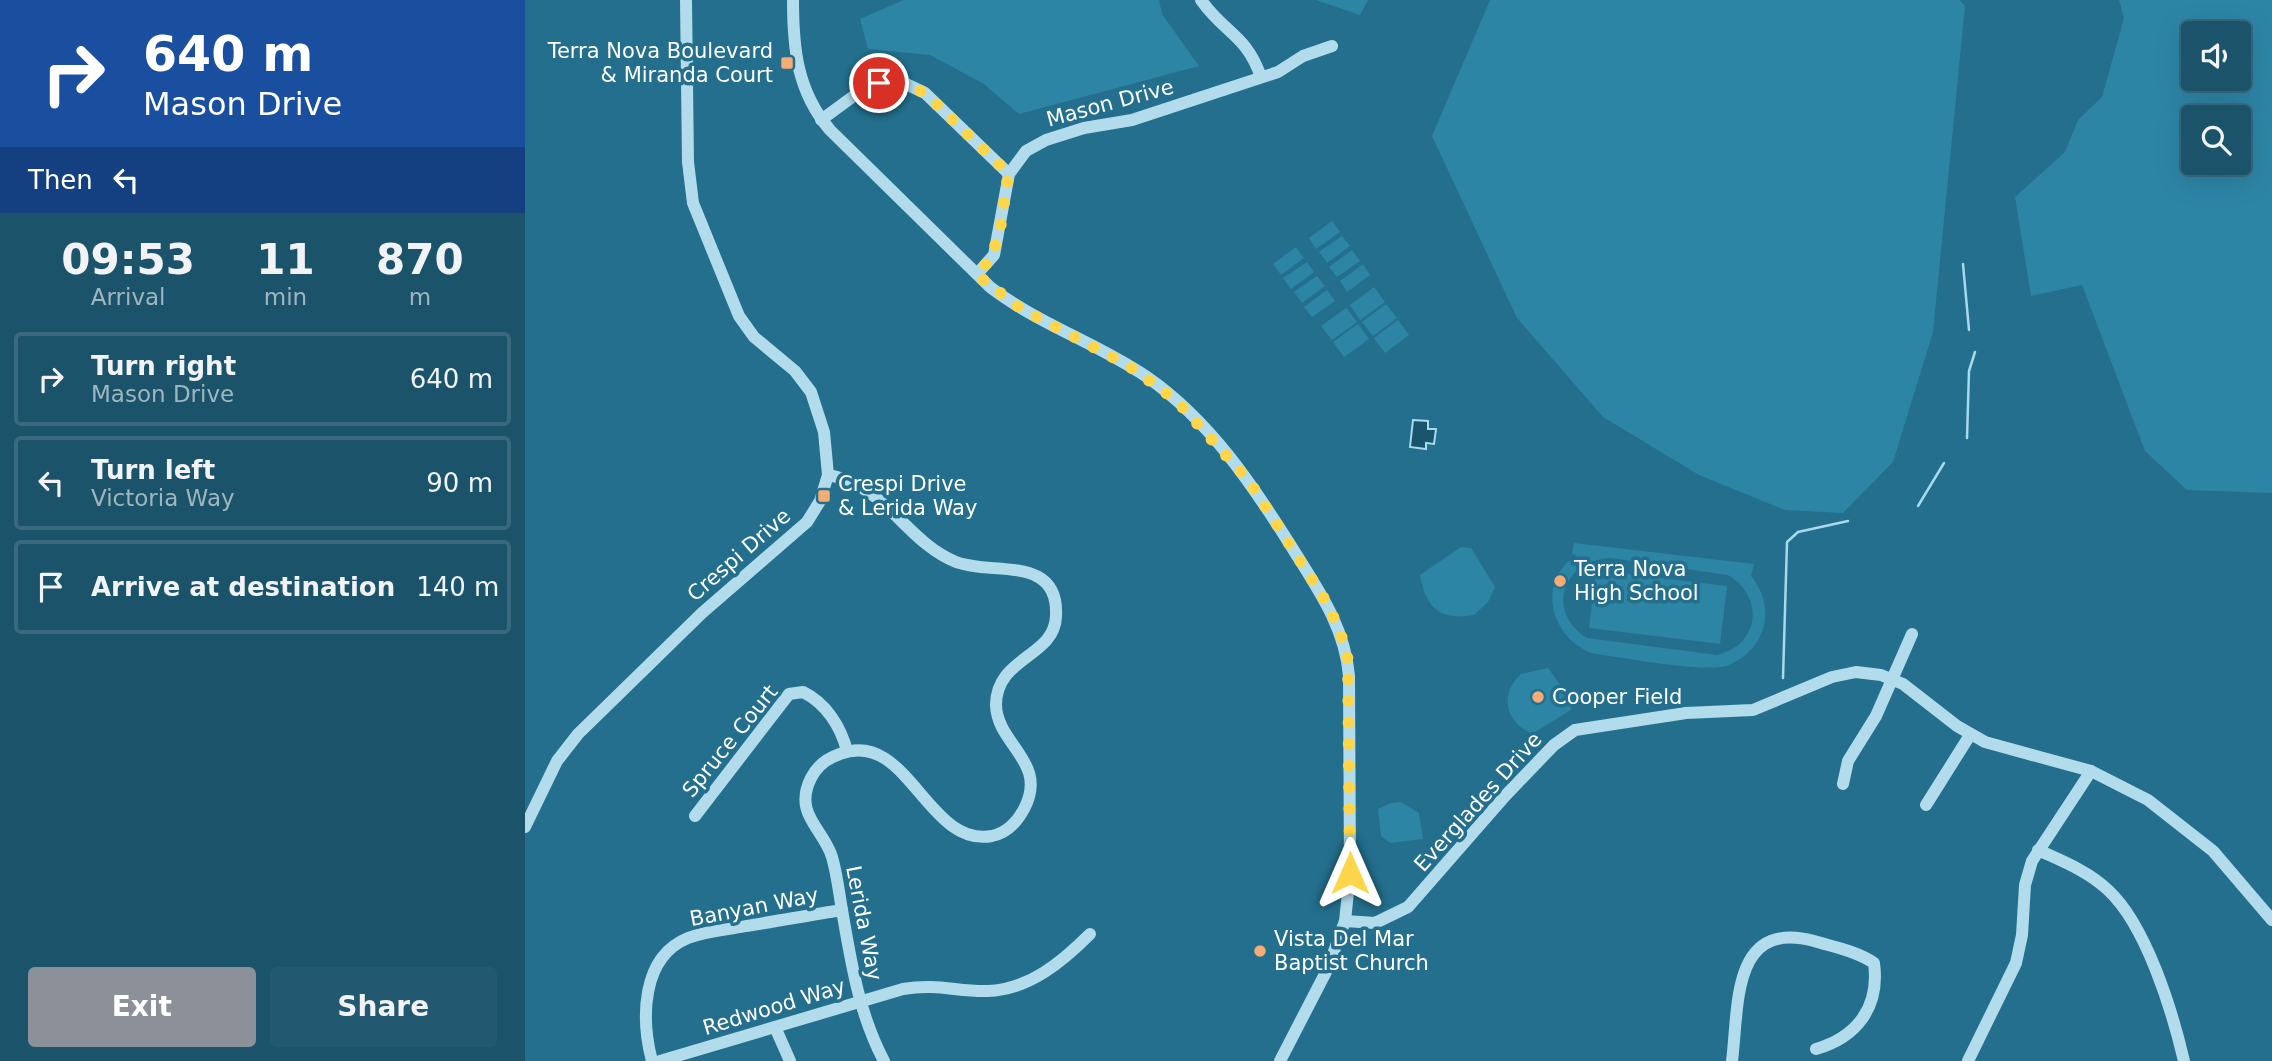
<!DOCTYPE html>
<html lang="en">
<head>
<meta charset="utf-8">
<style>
	:root { --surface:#1a536a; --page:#235970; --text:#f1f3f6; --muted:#9fb6c1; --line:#38697e; --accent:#8c9099 }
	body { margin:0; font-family:"DejaVu Sans",sans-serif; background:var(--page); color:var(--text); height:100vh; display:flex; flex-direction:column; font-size:26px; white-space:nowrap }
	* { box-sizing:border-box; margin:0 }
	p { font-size:23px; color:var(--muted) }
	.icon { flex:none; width:38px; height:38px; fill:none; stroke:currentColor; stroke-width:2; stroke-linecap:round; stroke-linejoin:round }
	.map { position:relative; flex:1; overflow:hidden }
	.drawer { display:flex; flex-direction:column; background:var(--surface); width:525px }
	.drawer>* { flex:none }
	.banner { background:#1a4fa0; color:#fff; overflow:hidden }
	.buttons { position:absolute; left:1656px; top:21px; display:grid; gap:14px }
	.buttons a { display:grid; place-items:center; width:70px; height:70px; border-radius:7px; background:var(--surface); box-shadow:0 7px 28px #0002,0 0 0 2px var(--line); font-size:35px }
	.pin { position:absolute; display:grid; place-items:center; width:60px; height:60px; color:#fff; margin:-30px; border:4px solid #fff; border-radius:50%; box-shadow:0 2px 7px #0007 }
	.me { position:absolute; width:77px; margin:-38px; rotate:0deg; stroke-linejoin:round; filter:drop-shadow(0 0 5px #0008) }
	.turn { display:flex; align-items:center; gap:24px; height:147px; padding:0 28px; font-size:32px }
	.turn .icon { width:91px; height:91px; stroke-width:2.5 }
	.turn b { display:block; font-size:49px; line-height:60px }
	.then { display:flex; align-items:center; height:66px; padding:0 28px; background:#0003; gap:14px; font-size:26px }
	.eta { display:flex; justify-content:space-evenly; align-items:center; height:119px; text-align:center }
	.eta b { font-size:42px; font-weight:600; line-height:49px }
	.action { display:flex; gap:14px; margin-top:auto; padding:14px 28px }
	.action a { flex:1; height:80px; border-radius:7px; background:var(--accent); color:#fff; font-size:28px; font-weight:600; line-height:80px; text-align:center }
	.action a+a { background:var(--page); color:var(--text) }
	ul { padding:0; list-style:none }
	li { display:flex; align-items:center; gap:21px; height:94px; margin:0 14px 10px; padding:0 14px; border:4px solid var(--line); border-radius:7px }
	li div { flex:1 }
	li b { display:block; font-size:26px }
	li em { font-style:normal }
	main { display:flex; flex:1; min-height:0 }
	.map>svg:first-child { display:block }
	.green { fill:#2d85a5; fill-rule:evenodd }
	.water { fill:#19546d; stroke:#a6daec; stroke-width:2 }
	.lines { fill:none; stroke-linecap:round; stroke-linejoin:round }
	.stream { stroke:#a6daec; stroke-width:2.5 }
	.minor { stroke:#b2dceb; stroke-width:12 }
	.route { stroke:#ffd54a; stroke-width:12; stroke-dasharray:0 21.6 }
	.poi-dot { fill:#f6ad75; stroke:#236f8d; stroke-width:2.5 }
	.labels { text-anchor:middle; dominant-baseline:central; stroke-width:7; stroke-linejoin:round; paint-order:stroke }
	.poi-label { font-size:21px; fill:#fff; stroke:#236f8d; text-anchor:start }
	.street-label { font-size:21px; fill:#fff; stroke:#236f8d }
</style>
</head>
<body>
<main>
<section class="drawer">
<div class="banner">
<div class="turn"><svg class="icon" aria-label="right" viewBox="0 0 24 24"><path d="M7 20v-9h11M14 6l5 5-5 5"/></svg><div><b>640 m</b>Mason Drive</div></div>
<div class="then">Then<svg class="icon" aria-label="left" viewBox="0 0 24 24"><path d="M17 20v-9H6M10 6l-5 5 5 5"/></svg></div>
</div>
<div class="eta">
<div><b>09:53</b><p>Arrival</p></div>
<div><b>11</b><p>min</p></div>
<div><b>870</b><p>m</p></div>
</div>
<ul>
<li><svg class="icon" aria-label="right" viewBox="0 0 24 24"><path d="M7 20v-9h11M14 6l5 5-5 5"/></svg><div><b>Turn right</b><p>Mason Drive</p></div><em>640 m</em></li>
<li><svg class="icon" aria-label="left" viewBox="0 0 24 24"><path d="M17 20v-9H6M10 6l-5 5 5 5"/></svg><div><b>Turn left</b><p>Victoria Way</p></div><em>90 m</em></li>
<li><svg class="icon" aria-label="arrive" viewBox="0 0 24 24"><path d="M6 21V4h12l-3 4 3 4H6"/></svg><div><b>Arrive at destination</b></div><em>140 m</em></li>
</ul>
<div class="action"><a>Exit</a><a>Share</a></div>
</section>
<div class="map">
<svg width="1747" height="1061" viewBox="0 0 1747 1061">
	<rect width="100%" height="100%" fill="#236f8d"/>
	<g class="green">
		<polygon points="379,0 634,0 637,14 674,66 494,114 459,84 405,55 343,49 335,19"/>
		<polygon points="791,0 843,0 835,15"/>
		<polygon points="965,0 1434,0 1440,6 1408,332 1368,462 1318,513 1260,510 1174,475 1078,417 992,318 907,136"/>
		<path d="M 1594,0 L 1747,0 L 1747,493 L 1662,490 L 1620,451 L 1557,285 L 1506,296 L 1490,197 L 1540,152 L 1553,120 L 1577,97 L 1599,18 ZM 1668,33 L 1713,33 L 1713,79 L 1668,79 ZM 1668,117 L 1713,117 L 1713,163 L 1668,163 Z"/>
		<polygon points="807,221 815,232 791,249 784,238"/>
		<polygon points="817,236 825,246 802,263 794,252"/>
		<polygon points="771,247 779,258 756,275 748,264"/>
		<polygon points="827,250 835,261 812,277 804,267"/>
		<polygon points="782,262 789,272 766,289 758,278"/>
		<polygon points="838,264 845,275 822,292 815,281"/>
		<polygon points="792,276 800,286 777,303 769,292"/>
		<polygon points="849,287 860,302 835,320 825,305"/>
		<polygon points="802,290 810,301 787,317 779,307"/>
		<polygon points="861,304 872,318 848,336 837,322"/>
		<polygon points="821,308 832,322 807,340 796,326"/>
		<polygon points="873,320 884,335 860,353 849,338"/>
		<polygon points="833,324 844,339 819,357 808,342"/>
		<path d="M 1049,543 L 1229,564 L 1226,576 C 1238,590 1243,608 1239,626 C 1234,644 1221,658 1204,665 C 1181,674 1098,657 1070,654 C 1027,641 1009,582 1052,555 L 1047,554 ZM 1086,558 L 1203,575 C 1240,597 1235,645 1192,655 L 1062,638 C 1020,611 1038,560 1086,558 Z"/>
		<path d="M 936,547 L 946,548 L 970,587 L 963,602 L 949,615 C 915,621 901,608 895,575 Z"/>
		<polygon points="1071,570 1202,586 1195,644 1064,628"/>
		<path d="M 1023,668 L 1047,701 L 1046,710 L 1007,734 C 980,722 974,694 996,674 Z"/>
		<polygon points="876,802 894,813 898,839 865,843 856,836 853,809 866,803"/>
	</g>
	<polygon class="water" points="888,420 903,421 903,429 911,429 909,444 901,443 901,449 885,447"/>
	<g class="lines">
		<g class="stream">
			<polyline points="1438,264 1444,330"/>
			<polyline points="1442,438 1444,371 1450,352"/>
			<polyline points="1393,506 1419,463"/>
			<polyline points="1258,678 1262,542 1273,532 1323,521"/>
		</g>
		<g class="minor">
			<path d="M 268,0 C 268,49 272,91 305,130 L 465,287 C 513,324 572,343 622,377 C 684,420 727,484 766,546 C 792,588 820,626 824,676 L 825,873 L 820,921 L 803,968 L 755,1061"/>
			<path d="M 676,0 C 700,34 721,34 736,77"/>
			<polyline points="296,120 341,87 367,81 379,83 400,93 484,174"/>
			<polyline points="452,274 469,255 484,174 501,151 521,140 559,128 607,120 753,72 778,56 807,46"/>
			<path d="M 303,475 C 360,484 381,542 431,562 C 467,576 534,554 531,616 C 530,657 471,657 471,705 C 472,745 524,762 499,809 C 492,822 481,833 467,836 C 402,848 383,728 315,754 C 303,758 292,766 286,778 C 268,814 298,828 307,857 C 312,874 314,893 317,910 C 326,962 334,1014 359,1061"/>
			<polyline points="1318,784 1323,761 1351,716 1387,634"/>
			<polyline points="1401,805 1445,735"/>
			<path d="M 170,816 L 264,694 L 278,692 C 301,703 316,727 322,751"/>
			<polyline points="0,827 32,761 53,734 177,613 282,522 295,501 303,475 299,432 286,392 270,371 229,337 214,316 168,203 163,162 161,0"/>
			<path d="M 1513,850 C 1537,861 1563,871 1583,890 C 1621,925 1647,1010 1659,1061"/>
			<polyline points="820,921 850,923 883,907 980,796 1029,745 1050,730 1161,713 1228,710 1307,677 1331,672 1356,675 1378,684 1432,726 1460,742 1566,771 1623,800 1688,851 1747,920"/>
			<polyline points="250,1027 265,1061"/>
			<path d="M 127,1061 C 116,1019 116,957 163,938 C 181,931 202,930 221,926 C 253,921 285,915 317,910"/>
			<path d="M 135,1061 L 378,989 C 413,983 432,992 463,991 C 504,990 538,961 565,934"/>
			<path d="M 1207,1061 C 1214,1006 1206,919 1289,941 C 1309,947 1331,951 1349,963 C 1355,1007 1332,1037 1291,1049"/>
			<polyline points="1443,1061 1491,963 1497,935 1500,885 1507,861 1566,771"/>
		</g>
	</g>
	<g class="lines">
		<path class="route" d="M 354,83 L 379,83 L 400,93 L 484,174 C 475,212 480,245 452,275 L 495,308 L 604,366 L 652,401 L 724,481 L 797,595 L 814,628 L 823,660 L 825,873"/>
	</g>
	<g class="poi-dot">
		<rect x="255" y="56" width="14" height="14" rx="3.5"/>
		<rect x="292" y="489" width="14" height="14" rx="3.5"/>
		<circle cx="1035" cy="581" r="7"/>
		<circle cx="1013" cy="697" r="7"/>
		<circle cx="735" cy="951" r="7"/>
	</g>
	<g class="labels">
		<g class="poi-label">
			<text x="248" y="51" text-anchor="end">Terra Nova Boulevard<tspan x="248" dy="24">&amp; Miranda Court</tspan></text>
			<text x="313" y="484">Crespi Drive<tspan x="313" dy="24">&amp; Lerida Way</tspan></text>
			<text x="1049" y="569">Terra Nova<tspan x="1049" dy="24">High School</tspan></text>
			<text x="1027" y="697">Cooper Field</text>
			<text x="749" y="939">Vista Del Mar<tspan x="749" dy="24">Baptist Church</tspan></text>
		</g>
		<g class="street-label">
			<text transform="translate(585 103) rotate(-15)">Mason Drive</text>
			<text transform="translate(214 555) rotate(-41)">Crespi Drive</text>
			<text transform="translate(205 741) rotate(-51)">Spruce Court</text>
			<text transform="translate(953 802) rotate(-48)">Everglades Drive</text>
			<text transform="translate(229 907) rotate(-11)">Banyan Way</text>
			<text transform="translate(339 923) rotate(79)">Lerida Way</text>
			<text transform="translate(249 1007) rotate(-17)">Redwood Way</text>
		</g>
	</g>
</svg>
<div class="buttons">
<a><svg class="icon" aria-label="sound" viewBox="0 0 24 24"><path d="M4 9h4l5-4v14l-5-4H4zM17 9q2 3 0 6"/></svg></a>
<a><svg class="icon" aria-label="search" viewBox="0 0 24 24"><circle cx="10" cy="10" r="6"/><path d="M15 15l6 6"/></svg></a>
</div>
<div class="pin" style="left:354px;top:83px;background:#d93025"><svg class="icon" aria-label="arrive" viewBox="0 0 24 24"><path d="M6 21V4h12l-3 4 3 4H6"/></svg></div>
<svg class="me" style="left:825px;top:873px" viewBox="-20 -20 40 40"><path d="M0-17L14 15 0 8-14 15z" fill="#ffd54a" stroke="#fff" stroke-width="4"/></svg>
</div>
</main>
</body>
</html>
